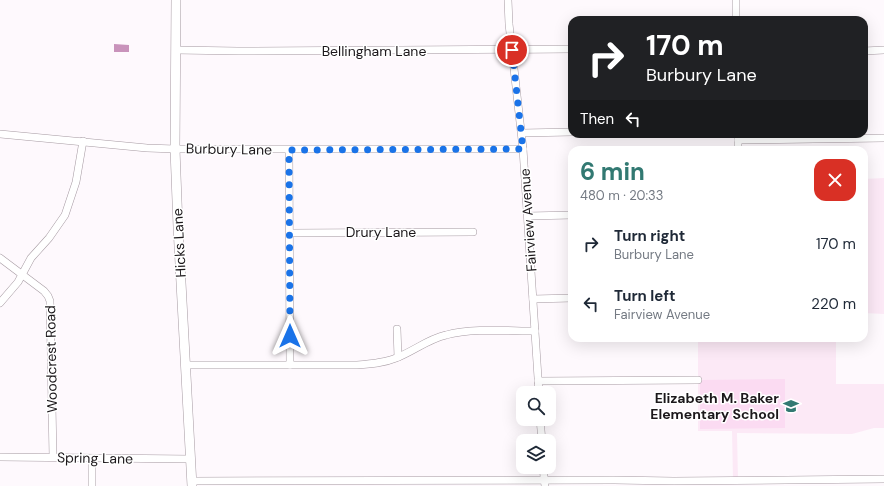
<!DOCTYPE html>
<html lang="en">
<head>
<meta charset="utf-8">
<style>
	:root { --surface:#fff; --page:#f6f6f7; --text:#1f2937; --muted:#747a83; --accent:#327972 }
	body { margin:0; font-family:"DM Sans",sans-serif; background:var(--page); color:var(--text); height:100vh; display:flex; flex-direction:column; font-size:15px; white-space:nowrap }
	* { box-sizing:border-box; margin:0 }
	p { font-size:13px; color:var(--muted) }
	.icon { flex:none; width:22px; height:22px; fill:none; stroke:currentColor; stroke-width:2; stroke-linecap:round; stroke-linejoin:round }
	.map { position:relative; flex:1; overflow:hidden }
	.details { position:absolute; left:568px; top:146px; width:300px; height:196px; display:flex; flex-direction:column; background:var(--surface); border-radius:12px; box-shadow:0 4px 16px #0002 }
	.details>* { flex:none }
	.guide { position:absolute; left:568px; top:16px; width:300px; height:122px; border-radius:12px; box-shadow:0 4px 16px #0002; background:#202124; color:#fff; overflow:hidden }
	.buttons { position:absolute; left:516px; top:386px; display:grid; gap:8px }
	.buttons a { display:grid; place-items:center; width:40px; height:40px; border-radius:8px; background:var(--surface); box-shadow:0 4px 16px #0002; font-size:20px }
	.pin { position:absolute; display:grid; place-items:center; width:34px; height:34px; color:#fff; margin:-17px; border:2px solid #fff; border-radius:50%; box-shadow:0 1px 4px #0007 }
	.me { position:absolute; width:44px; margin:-22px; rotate:0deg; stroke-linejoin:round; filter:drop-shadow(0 0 3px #0008) }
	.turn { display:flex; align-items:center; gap:14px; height:84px; padding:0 12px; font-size:18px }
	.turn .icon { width:52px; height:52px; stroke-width:2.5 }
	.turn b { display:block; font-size:28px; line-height:34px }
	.then { display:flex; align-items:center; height:38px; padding:0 12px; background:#0003; gap:8px; font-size:15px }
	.round { display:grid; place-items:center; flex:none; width:42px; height:42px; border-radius:12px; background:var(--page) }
	.head { display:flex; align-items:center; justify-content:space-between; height:68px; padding:0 12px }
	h1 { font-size:24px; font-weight:700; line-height:30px; color:var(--accent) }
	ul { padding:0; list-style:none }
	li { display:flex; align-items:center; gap:12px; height:60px; padding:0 12px }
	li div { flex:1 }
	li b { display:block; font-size:15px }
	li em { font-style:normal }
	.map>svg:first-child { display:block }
	.built { fill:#fce9f6 }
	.green { fill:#fbdbf2 }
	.water { fill:#c993bb }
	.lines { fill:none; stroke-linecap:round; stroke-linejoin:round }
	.minor-casing { stroke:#a69aa2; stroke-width:8 }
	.major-casing { stroke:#a69aa2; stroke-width:10 }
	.minor { stroke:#fff; stroke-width:7 }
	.major { stroke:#fff; stroke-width:9 }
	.route { stroke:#1a73e8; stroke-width:7; stroke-dasharray:0 12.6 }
	.labels { text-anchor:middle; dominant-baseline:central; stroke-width:3; stroke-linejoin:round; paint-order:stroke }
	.street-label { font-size:14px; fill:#1c181b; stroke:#fff }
	.poi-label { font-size:14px; font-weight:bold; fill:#1c181b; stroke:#fff; text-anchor:end }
</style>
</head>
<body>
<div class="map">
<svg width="884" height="486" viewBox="0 0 884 486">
	<rect width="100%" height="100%" fill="#fef9fd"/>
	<g class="built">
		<polygon points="884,178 884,314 864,313 864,179"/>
		<polygon points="698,338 836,338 836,384 884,384 884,428 874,428 852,434 737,433 738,479 733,479 732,431 698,431"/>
	</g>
	<polygon class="green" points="785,379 785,428 700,429 700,380"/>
	<polygon class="water" points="114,44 129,45 129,52 114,52"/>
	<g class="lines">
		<defs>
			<g id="minor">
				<polyline points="508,0 509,24 523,149 539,393"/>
				<polyline points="736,20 736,0"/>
				<polyline points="176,50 238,51 572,49"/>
				<polyline points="864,51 884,50"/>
				<polyline points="522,133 572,132"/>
				<polyline points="0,134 147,148 175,149 523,149"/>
				<polyline points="738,134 738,150"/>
				<polyline points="738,140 884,138"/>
				<polyline points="289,150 290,365"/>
				<polyline points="528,216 572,215"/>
				<polyline points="290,233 473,232"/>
				<polyline points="0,258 44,291 48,296 50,301 53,457"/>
				<polyline points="533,299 572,298"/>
				<polyline points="0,303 18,282 31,258 49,238 65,215 76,182 83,141"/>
				<polyline points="397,329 398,357"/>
				<path d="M 186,365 L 357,365 C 371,364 384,363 396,358 C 414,351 428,339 446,335 C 473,328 507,331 535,331"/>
				<polyline points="538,381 698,380"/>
				<polyline points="540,419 542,441"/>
				<polyline points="0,457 191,459"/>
				<polyline points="92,458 92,486"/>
				<polyline points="543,467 545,486"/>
				<polyline points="192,481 614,480 674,481 884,479"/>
			</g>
			<polyline id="major" points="176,0 175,149 178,227 192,486"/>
		</defs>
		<use href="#minor" class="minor-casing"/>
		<use href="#major" class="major-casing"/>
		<use href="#minor" class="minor"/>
		<use href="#major" class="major"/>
	</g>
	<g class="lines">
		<polyline class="route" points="290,336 289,150 523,149 512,50"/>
	</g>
	<defs>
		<symbol id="school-bare" viewBox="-9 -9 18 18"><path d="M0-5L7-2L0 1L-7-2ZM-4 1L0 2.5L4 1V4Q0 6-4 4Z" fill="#327972" stroke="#fff" stroke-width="2.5" paint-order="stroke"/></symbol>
	</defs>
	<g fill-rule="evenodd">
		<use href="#school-bare" x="780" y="395" width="22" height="22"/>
	</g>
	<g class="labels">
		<g class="street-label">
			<text x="374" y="51">Bellingham Lane</text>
			<text transform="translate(229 149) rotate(1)">Burbury Lane</text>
			<text transform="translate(528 220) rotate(-94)">Fairview Avenue</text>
			<text x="381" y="232">Drury Lane</text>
			<text transform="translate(179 243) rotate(-93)">Hicks Lane</text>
			<text transform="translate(51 359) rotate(-91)">Woodcrest Road</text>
			<text transform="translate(95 458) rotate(1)">Spring Lane</text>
		</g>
		<g class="poi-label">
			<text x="779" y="398">Elizabeth M. Baker<tspan x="779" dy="16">Elementary School</tspan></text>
		</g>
	</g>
</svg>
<div class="buttons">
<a><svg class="icon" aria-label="search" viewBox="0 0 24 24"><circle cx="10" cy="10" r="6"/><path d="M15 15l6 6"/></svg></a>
<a><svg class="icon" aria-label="layers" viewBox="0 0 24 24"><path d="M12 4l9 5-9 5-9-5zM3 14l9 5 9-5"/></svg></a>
</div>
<div class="pin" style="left:512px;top:50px;background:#d93025"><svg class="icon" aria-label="arrive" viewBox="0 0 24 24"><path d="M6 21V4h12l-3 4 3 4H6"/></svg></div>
<svg class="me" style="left:290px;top:336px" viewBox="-20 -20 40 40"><path d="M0-17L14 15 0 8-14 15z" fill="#1a73e8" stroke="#fff" stroke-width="4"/></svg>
<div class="guide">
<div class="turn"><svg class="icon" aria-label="right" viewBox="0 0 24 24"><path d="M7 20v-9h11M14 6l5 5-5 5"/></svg><div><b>170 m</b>Burbury Lane</div></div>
<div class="then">Then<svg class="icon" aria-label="left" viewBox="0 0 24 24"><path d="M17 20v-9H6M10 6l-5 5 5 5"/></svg></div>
</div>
<section class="details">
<div class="head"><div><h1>6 min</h1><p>480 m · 20:33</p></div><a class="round" style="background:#d93025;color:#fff"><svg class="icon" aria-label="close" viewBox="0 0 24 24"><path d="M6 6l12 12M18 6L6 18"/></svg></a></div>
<ul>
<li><svg class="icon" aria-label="right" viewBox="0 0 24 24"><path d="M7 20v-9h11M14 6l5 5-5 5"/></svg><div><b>Turn right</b><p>Burbury Lane</p></div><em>170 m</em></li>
<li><svg class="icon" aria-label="left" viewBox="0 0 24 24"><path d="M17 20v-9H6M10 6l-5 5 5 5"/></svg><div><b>Turn left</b><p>Fairview Avenue</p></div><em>220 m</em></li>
</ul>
</section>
</div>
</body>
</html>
